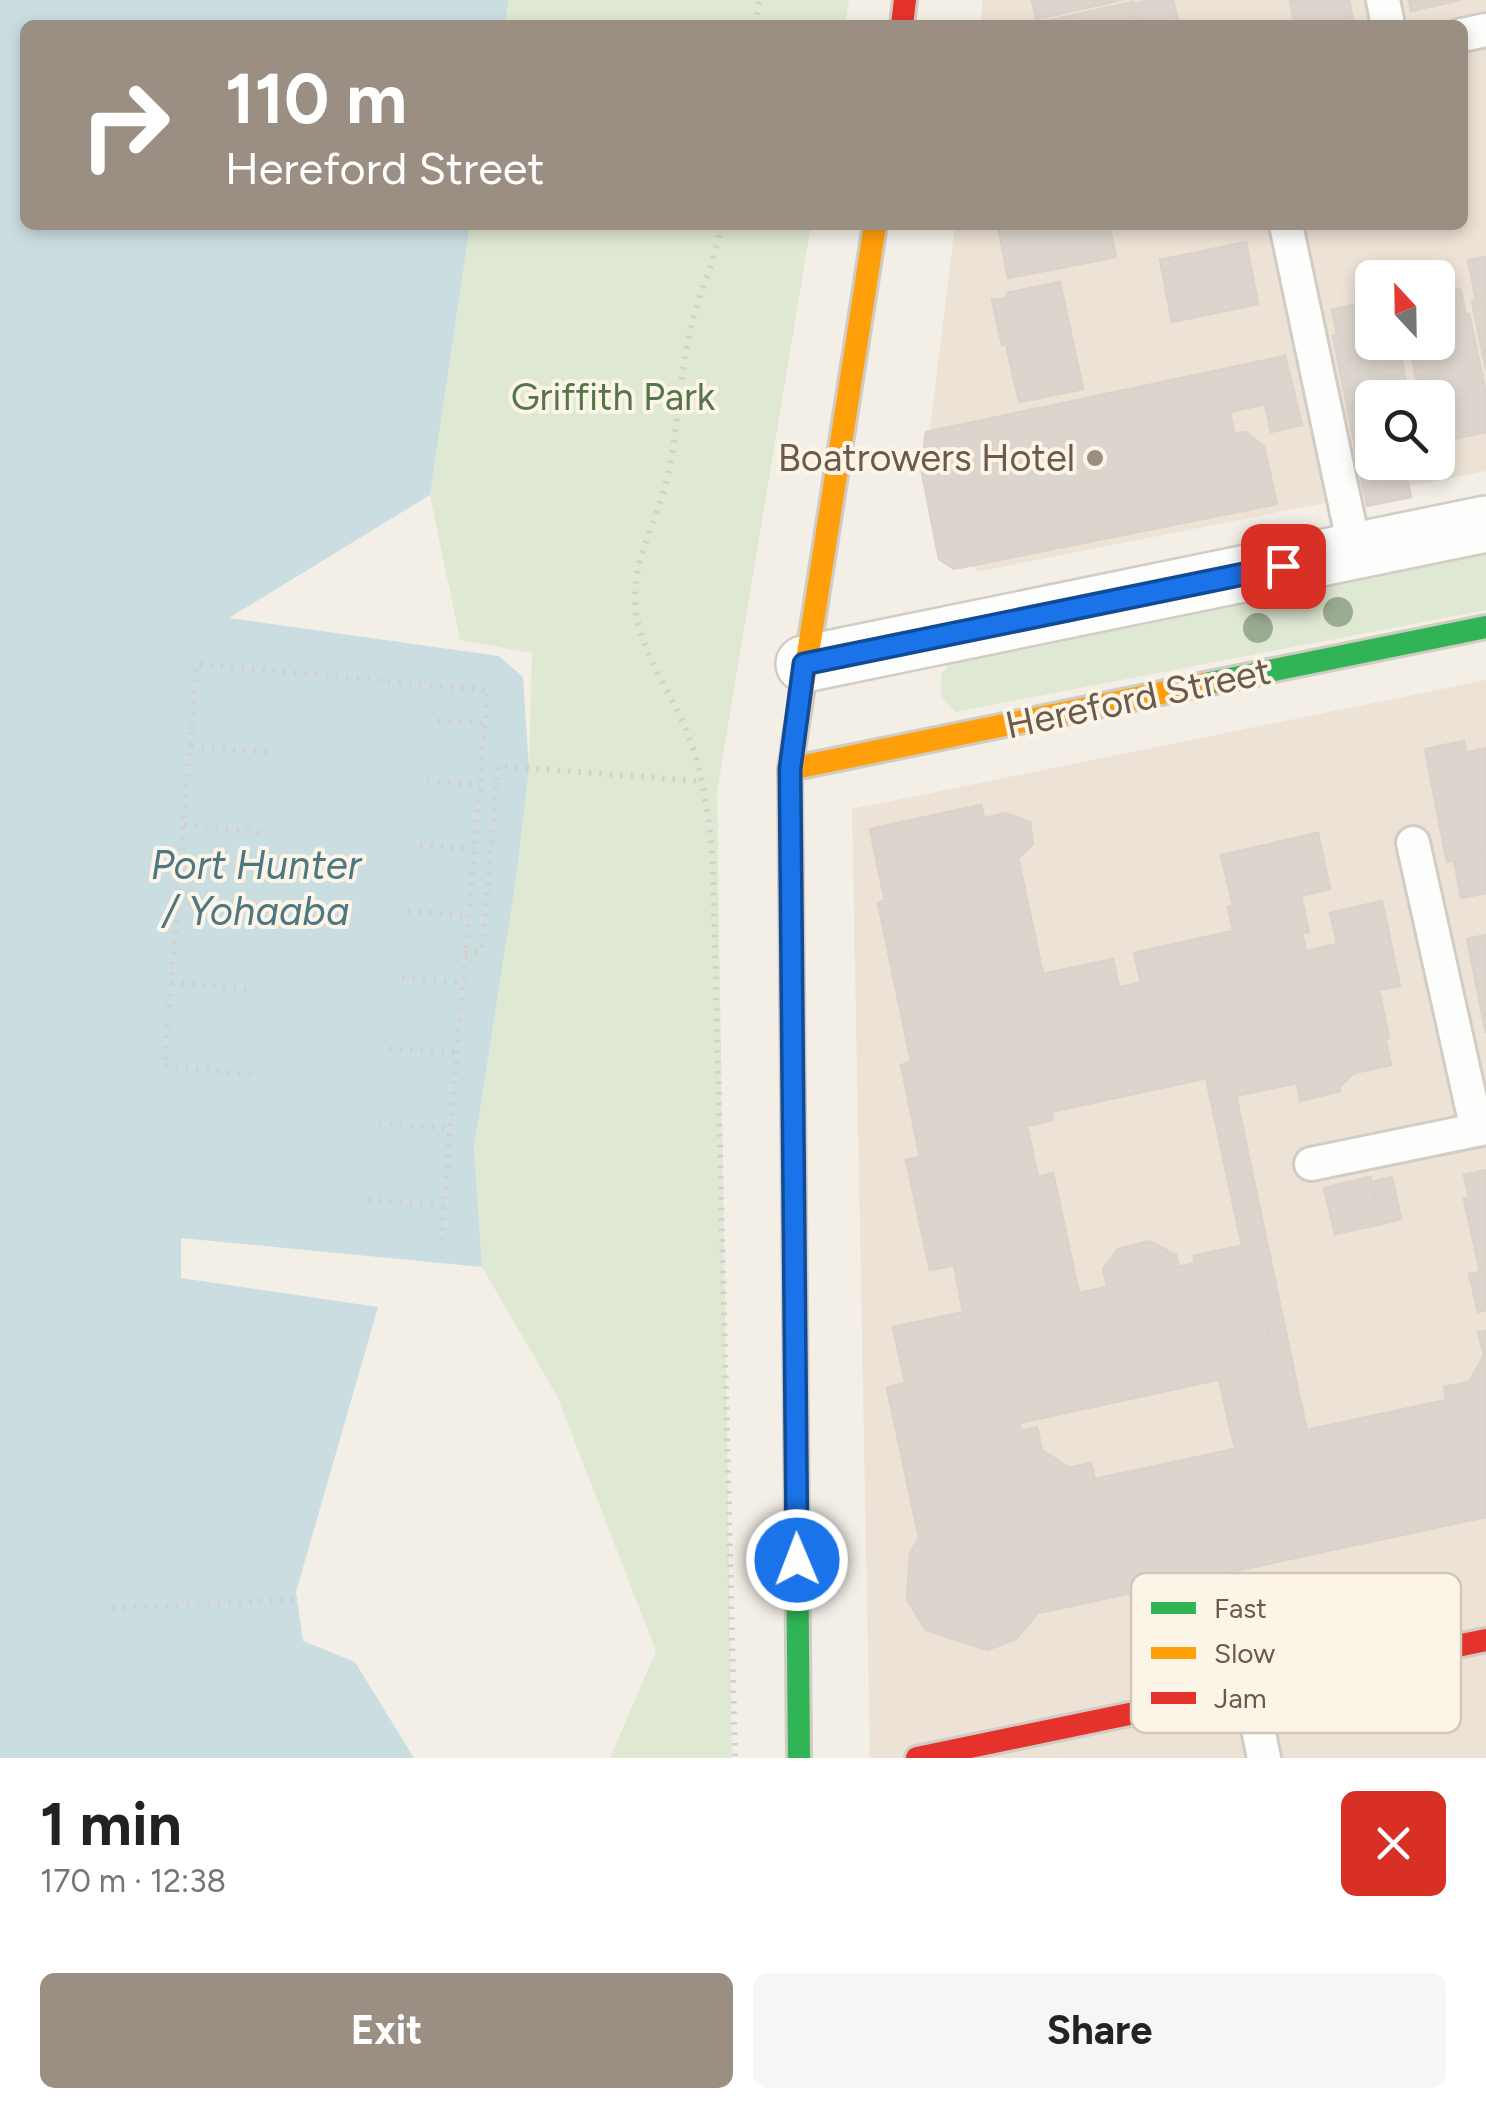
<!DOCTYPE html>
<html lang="en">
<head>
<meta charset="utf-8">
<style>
	:root { --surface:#fff; --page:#f6f6f6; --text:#222; --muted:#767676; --accent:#9b8e82 }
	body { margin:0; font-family:Figtree,sans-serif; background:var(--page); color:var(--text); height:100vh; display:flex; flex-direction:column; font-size:38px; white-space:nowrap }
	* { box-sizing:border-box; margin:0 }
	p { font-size:32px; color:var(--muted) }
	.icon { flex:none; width:55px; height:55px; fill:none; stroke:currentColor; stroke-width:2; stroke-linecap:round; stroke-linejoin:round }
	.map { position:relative; height:1758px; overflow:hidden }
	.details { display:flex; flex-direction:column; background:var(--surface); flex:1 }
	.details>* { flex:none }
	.hud { position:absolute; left:20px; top:20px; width:1448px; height:210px; border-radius:15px; box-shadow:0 5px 15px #0003; background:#9b8e82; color:#fff; overflow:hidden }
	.needle { width:65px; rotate:338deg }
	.controls { position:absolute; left:1355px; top:260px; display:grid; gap:20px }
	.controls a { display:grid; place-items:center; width:100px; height:100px; border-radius:15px; background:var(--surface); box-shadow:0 5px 15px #0003; font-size:50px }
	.pin { position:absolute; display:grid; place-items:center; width:85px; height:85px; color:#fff; margin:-42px; border-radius:20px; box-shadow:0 5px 15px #0006 }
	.me { position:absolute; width:110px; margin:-55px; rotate:359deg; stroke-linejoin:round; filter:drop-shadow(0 0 8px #0008) }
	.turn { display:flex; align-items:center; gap:35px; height:210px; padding:0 40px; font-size:45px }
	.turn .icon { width:130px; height:130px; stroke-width:2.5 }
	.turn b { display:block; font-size:70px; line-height:85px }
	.round { display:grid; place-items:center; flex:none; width:105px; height:105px; border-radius:15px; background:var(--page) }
	.headline { display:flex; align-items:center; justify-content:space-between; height:170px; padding:0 40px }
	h1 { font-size:60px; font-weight:700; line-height:75px }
	.button { display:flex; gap:20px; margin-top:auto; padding:20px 40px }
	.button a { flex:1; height:115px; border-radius:15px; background:var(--accent); color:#fff; font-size:40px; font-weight:700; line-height:115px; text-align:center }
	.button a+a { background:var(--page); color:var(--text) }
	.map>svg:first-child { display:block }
	.residential { fill:#ece2d5; fill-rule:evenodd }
	.green { fill:#dfe8d3 }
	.water { fill:#cadee1 }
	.building { fill:#dcd5cd; stroke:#dbd3ca; stroke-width:2.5 }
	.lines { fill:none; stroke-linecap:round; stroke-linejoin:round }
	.lane-casing { stroke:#d2ccc6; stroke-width:38 }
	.street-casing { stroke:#d2ccc6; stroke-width:60 }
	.fast-casing { stroke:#d0cbc3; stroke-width:28 }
	.slow-casing { stroke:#d0cbc3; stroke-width:28 }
	.jam-casing { stroke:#d0cbc3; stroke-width:28 }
	.path { stroke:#d4cfc9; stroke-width:6; stroke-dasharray:2.5 8; stroke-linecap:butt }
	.lane { stroke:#fdfdfb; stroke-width:32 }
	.street { stroke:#fdfdfb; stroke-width:55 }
	.fast { stroke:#30b455; stroke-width:22 }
	.slow { stroke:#ff9f0a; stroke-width:22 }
	.jam { stroke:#e5322d; stroke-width:22 }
	.tree { fill:#9cac90 }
	.route-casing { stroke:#114b97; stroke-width:25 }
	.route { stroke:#1a73e8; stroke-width:18 }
	.poi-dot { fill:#9b8e82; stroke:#fcf5e7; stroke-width:4 }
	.labels { text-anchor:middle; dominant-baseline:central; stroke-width:8; stroke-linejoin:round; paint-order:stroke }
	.park-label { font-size:38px; fill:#547649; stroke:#fcf5e7 }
	.poi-label { font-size:38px; fill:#6c5a4c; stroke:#fcf5e7; text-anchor:end }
	.street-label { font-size:38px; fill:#6c5a4c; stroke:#fcf5e7 }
	.water-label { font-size:40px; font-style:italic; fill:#4c7783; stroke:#fcf5e7 }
	.key { fill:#fcf5e7; stroke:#d1c6b8; stroke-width:2.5 }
	.key-label { font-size:28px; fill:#6c5a4c }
</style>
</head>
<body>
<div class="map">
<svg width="1486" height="1758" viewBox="0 0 1486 1758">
	<rect width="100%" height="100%" fill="#f3efe7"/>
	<g class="residential">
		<path d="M 983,0 L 1486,0 L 1486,471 L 976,572 L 928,444 L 955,225 L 1462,225 L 1462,25 L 980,25 ZM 1372,278 L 1438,278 L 1438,342 L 1372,342 ZM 1372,398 L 1438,398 L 1438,462 L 1372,462 Z"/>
		<polygon points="1486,680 1486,1758 870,1758 852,809"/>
	</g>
	<g class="green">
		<polygon points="509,0 849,0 845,25 504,25"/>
		<polygon points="470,225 811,225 717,792 732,1758 610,1758 656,1651 557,1396 482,1267 474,1148 516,880 529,768 532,653 460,640 430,495"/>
		<polygon points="1486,549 1486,610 955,712 941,696 941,675 954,658"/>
	</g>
	<polygon class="water" points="0,0 509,0 504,25 25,25 25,225 470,225 430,495 229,618 499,656 523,677 529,768 516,880 474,1148 482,1267 181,1238 181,1278 378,1307 296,1592 303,1641 355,1662 414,1758 0,1758"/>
	<g class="building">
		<polygon points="1032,0 1121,0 1036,19"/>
		<polygon points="1153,0 1173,0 1179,25 1138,25 1133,4"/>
		<polygon points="1290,0 1349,0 1354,25 1295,25"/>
		<polygon points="1409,0 1460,0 1411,11"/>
		<polygon points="1133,2 1138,25 1037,25 1037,23"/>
		<polygon points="998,225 1109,225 1116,257 1008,278"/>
		<polygon points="1246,242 1258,304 1172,322 1160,260"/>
		<polygon points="1486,257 1486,298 1476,300 1468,260"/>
		<polygon points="1060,282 1083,389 1019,402 1006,344 1002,345 992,300 1008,298 1007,293"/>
		<polygon points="1460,289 1466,315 1469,314 1486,394 1486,432 1438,442 1438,398 1420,398 1409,342 1438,342 1438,294"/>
		<polygon points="1486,298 1486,369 1472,301"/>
		<polygon points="1372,301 1372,342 1398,342 1409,398 1372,398 1372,462 1404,462 1411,497 1367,506 1333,336 1337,335 1332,310"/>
		<polygon points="1285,356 1302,425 1271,432 1265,404 1230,412 1234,434 1246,432 1264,447 1277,504 954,569 939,559 921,468 926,432"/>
		<polygon points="1464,741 1466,753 1486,748 1486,854 1447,862 1425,749"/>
		<polygon points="981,805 984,818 1005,813 1030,822 1033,844 1018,858 1043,974 1113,959 1119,987 1141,983 1134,953 1233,931 1228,907 1300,891 1309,932 1302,933 1306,951 1337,944 1330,913 1382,901 1400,986 1379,990 1389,1038 1051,1112 1053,1120 1027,1126 1038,1177 1053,1173 1079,1293 1042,1301 1040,1296 963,1312 954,1265 930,1270 906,1160 920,1157 901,1065 911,1062 878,903 885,901 870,829"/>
		<polygon points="1318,833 1330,889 1301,896 1300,891 1233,906 1221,855"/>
		<polygon points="1486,854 1486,893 1461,898 1454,860"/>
		<polygon points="1486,935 1486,1033 1467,939"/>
		<polygon points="1385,1038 1391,1065 1354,1073 1339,1087 1340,1091 1300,1101 1297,1083 1236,1096 1231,1072"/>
		<polygon points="1231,1072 1301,1404 1228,1419 1219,1379 1276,1367 1249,1244 1242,1246 1206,1078"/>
		<polygon points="1486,1170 1486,1310 1478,1312 1469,1274 1480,1272 1464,1199 1469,1197 1464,1175"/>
		<polygon points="1370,1177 1381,1224 1335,1234 1324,1188"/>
		<polygon points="1392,1177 1401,1219 1381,1224 1372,1182"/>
		<polygon points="1149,1241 1176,1255 1179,1267 1195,1263 1193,1256 1249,1244 1276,1367 1019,1423 1021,1431 1037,1427 1042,1450 1069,1468 1091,1463 1095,1479 1235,1449 1228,1419 1301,1404 1307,1430 1446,1400 1444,1387 1469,1382 1484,1355 1478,1332 1486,1331 1486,1517 1038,1613 1016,1639 987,1650 926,1630 907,1599 910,1553 919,1538 887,1388 905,1383 893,1327 1040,1296 1042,1301 1107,1287 1103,1269 1118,1249"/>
	</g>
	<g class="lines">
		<defs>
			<g id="lane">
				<polyline points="1383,0 1388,25"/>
				<polyline points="1462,35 1486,30"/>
				<polyline points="1286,225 1355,551"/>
				<polyline points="1413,843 1477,1130"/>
				<polyline points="1311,1164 1486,1128"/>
				<polyline points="1250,1689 1264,1758"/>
			</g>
			<polyline id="street" points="804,664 1486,524"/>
			<g id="fast">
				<polyline points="1205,684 1486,627"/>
				<polyline points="793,1096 799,1758"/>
			</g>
			<g id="slow">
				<polyline points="790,769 1205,684"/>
				<polyline points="793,1096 790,769 875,225"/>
			</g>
			<g id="jam">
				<polyline points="902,25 905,0"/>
				<polyline points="917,1758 1486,1640"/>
			</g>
		</defs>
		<use href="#lane" class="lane-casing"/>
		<use href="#street" class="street-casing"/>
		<use href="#fast" class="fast-casing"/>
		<use href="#slow" class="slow-casing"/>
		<use href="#jam" class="jam-casing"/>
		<g class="path">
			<polyline points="755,25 759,0"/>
			<path d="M 721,225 C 715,263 697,297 689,335 C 679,382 678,432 667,479 C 657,523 629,564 636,612 C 643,660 677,700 692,745 C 705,784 710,826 713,866 L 735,1758"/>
			<polyline points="438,721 485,723"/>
			<polyline points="191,746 271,752"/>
			<polyline points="427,780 480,785"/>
			<polyline points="184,825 263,833"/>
			<polyline points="420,845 474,849"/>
			<polyline points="178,903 257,911"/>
			<polyline points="408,911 469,916"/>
			<polyline points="465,954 482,951 498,766 701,781"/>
			<polyline points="402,978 464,983"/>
			<polyline points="171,982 252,990"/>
			<polyline points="389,1049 457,1053"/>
			<polyline points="251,1075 164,1066 197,664 488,690 441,1241"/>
			<polyline points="379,1123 451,1129"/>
			<polyline points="368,1200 444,1207"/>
			<polyline points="113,1608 299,1599"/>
		</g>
		<use href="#lane" class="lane"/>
		<use href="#street" class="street"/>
		<use href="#fast" class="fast"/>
		<use href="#slow" class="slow"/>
		<use href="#jam" class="jam"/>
	</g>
	<g class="tree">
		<circle cx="1338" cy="612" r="15"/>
		<circle cx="1258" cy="628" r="15"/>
	</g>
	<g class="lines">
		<defs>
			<polyline id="route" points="797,1560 790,769 804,664 1283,566"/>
		</defs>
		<use href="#route" class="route-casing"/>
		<use href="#route" class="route"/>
	</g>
	<circle class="poi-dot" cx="1095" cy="458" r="10"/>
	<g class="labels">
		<g class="park-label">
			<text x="613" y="397">Griffith Park</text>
		</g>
		<g class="poi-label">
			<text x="1075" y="458">Boatrowers Hotel</text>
		</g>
		<g class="street-label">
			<text transform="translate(1138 698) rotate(-12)">Hereford Street</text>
		</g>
		<g class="water-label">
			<text x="256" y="865">Port Hunter<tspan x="256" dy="46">/ Yohaaba</tspan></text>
		</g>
	</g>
	<rect x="1131" y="1573" width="330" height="160" rx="15" class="key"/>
	<rect x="1151" y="1602" width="45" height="12" fill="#30b455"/>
	<rect x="1151" y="1647" width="45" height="12" fill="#ff9f0a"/>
	<rect x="1151" y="1692" width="45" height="12" fill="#e5322d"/>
	<g class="key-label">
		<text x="1214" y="1618">Fast</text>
		<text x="1214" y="1663">Slow</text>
		<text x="1214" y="1708">Jam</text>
	</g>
</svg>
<div class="controls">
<a><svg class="needle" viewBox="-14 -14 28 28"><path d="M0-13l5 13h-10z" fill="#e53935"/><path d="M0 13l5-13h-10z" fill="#767676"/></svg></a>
<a><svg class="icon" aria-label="search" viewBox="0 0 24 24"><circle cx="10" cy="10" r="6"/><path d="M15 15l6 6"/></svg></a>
</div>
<div class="pin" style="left:1283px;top:566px;background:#d93025"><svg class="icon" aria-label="arrive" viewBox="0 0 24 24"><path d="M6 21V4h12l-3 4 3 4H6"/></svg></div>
<svg class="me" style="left:797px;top:1560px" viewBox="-20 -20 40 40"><circle r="17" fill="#1a73e8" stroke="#fff" stroke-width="3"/><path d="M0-11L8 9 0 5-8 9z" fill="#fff"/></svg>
<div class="hud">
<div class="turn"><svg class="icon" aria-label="right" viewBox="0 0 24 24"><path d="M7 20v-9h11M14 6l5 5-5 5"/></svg><div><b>110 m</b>Hereford Street</div></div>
</div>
</div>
<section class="details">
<div class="headline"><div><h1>1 min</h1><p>170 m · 12:38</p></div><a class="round" style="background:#d93025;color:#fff"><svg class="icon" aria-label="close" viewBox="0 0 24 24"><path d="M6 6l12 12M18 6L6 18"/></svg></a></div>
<div class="button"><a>Exit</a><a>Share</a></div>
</section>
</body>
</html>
